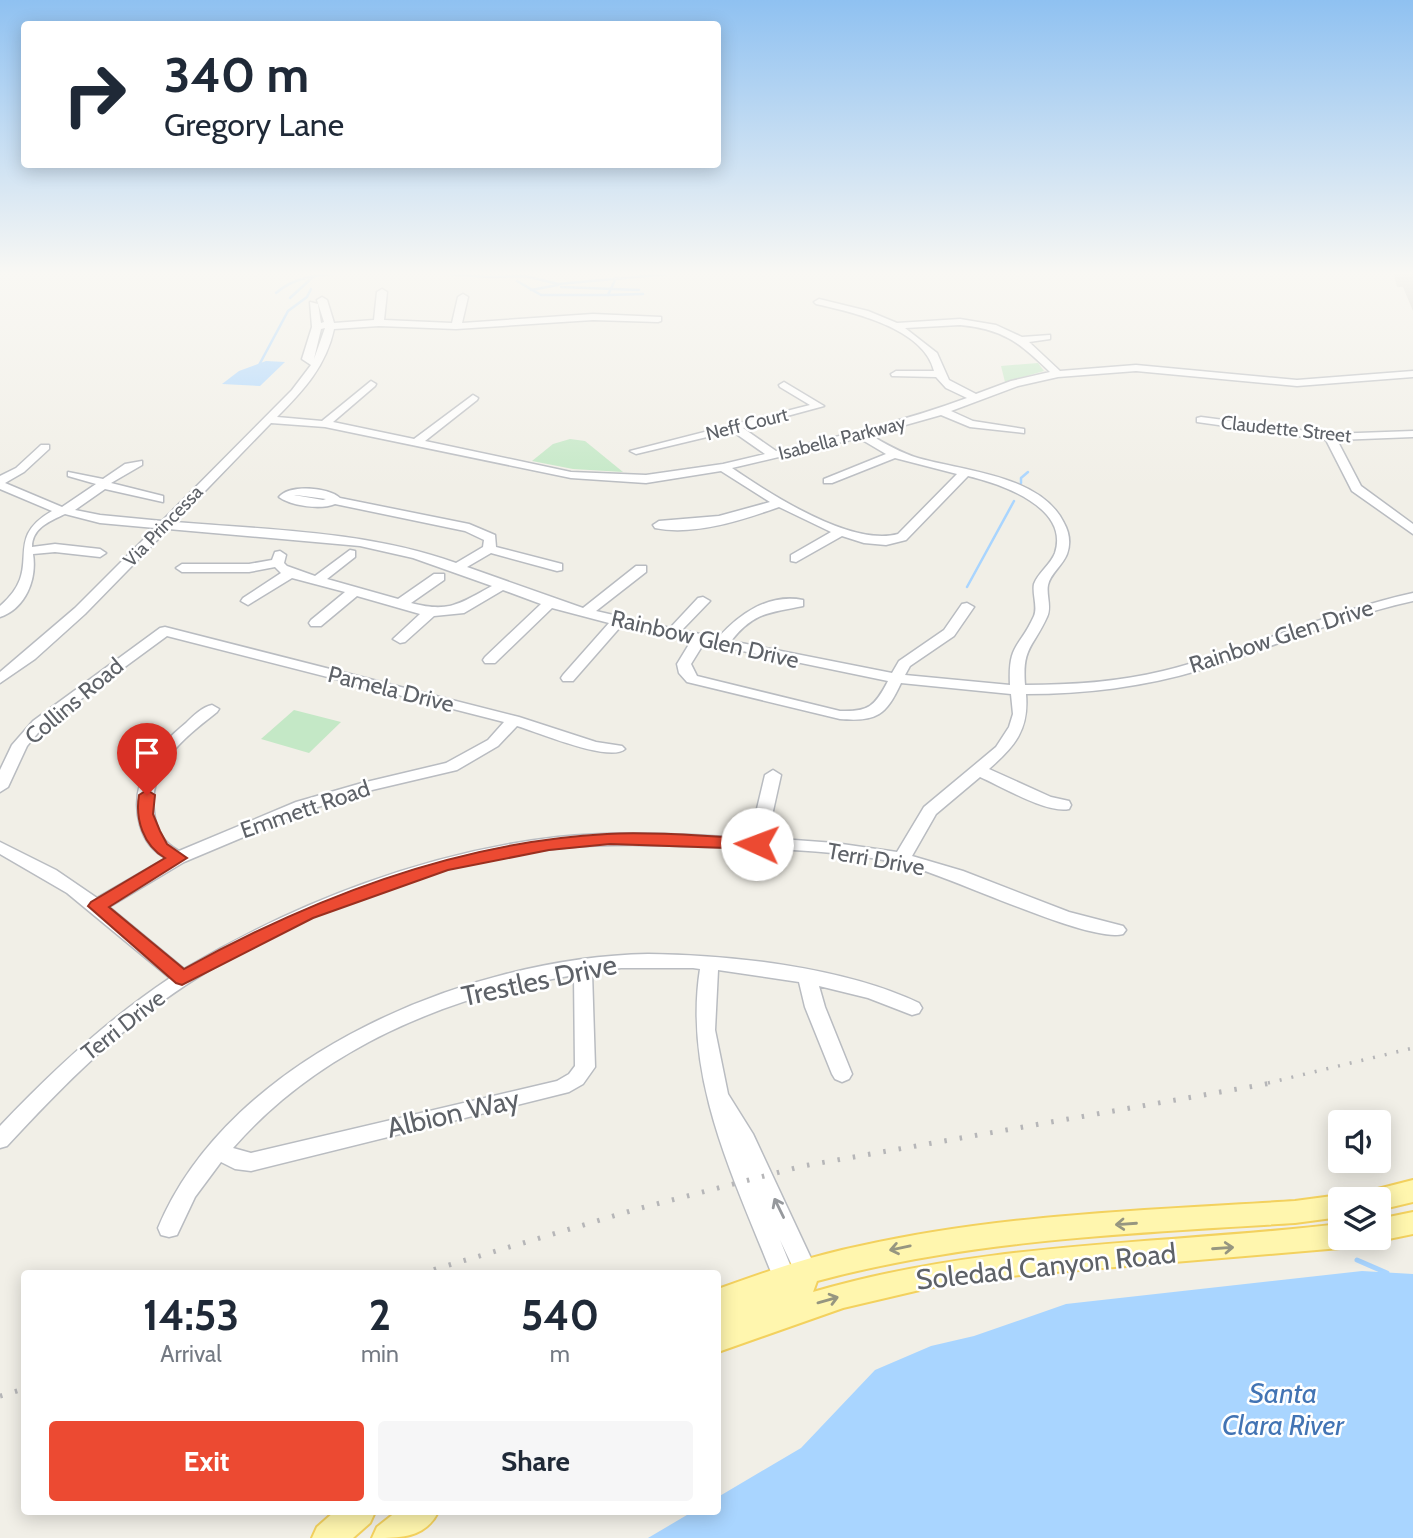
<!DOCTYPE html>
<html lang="en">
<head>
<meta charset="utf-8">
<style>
	:root { --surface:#fff; --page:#f6f6f7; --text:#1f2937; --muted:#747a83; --accent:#ec4a32 }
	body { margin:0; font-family:Cabin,sans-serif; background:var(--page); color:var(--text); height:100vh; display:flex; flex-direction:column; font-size:26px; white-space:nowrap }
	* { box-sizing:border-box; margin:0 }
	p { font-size:23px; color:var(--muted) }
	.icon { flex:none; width:38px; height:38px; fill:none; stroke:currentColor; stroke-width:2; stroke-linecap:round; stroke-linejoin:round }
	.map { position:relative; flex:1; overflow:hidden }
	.side { position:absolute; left:21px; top:1270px; width:700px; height:245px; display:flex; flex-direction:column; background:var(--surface); border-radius:7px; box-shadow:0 4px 18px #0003 }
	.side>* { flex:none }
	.guide { position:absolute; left:21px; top:21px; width:700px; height:147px; border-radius:7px; box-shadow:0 4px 18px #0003; background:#fff; color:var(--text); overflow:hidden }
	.tools { position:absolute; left:1328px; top:1110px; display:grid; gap:14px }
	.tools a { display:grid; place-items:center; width:63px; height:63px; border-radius:7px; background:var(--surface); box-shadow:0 4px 18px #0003; font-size:35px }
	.pin { position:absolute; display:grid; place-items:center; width:60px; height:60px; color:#fff; margin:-72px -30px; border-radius:50% 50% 50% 0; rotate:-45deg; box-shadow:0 0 7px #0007 }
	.pin .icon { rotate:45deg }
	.me { position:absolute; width:77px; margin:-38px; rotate:272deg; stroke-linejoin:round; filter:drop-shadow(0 0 5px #0008) }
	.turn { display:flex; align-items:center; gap:24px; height:147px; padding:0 28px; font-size:32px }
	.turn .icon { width:91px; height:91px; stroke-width:2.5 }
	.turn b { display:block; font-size:49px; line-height:60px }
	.eta { display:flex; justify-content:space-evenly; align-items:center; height:119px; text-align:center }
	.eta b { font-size:42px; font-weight:800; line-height:49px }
	.action { display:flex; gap:14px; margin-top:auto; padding:14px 28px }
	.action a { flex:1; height:80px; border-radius:7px; background:var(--accent); color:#fff; font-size:28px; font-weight:800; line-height:80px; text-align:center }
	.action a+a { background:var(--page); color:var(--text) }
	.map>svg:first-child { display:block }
	.green { fill:#c4e8c6 }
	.water { fill:#a9d5ff }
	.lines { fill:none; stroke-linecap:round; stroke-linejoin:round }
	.stream-far1 { stroke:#a9d5ff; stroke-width:2.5 }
	.stream { stroke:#a9d5ff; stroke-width:5 }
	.building { fill:#cccac4 }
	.minor-casing { stroke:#b9bcc1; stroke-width:3 }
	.major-casing { stroke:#f3d15e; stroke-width:4 }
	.minor { fill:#fff; fill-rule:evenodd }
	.major { fill:#fff6ae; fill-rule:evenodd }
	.rail-far1 { stroke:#b6b6b8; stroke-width:3.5; stroke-dasharray:2 10; stroke-linecap:butt }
	.rail { stroke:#b6b6b8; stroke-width:5; stroke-dasharray:2.5 13; stroke-linecap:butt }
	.oneway { stroke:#96999d }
	.oneway2 { stroke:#969680 }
	.route { fill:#ec4a32; stroke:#993020; stroke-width:2 }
	.labels { text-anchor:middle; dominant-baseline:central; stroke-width:5; stroke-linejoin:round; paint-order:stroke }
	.far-street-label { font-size:19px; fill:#5e6268; stroke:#fff }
	.street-label { font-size:23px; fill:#5e6268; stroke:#fff }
	.near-street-label { font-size:28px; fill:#5e6268; stroke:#fff }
	.near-water-label { font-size:28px; font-style:italic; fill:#4274b4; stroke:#fff }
</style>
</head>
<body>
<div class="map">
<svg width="1413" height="1538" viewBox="0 0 1413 1538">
	<rect width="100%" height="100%" fill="#f1efe7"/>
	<g class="green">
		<polygon points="1038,363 1044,371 1005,382 1001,366"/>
		<polygon points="570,439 585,441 623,472 573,469 532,461 553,444"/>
		<polygon points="294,710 341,722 309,753 261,739"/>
	</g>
	<g class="water">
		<polygon points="266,361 285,362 260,386 222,384 239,371"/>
		<polygon points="1362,1271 1413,1274 1413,1538 648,1538 692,1512 718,1512 718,1497 801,1448 875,1370 931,1346 974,1336 1066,1304"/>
	</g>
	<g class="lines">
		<g class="stream-far1">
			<polyline points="420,272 488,277 525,276 558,284 691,272"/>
			<polyline points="517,281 541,295 608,295 616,278"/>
			<polyline points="561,287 639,290"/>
			<polyline points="531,290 558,285"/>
			<path d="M 276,293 C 298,273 329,275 358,272"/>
			<polyline points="608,295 643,294"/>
			<polyline points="290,298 314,276"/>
			<polyline points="258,367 288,311 307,297 311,289"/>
			<polyline points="1021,483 1021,478 1028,472"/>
			<polyline points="967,587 1014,501"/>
		</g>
		<polyline class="stream" points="1357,1260 1387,1273"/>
	</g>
	<polygon class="building" points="1393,272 1413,272 1413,311 1403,287 1397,287"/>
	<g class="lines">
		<defs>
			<g id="minor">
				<path d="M 382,289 L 387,292 L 384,320 L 452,323 L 458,297 L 463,294 L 468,297 L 462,323 L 593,314 L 661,317 L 661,321 L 658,322 L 593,320 L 456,329 L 379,326 L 334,329 C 326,366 304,390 277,417 L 322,421 L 371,381 L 376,384 L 375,386 L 333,422 L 414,439 L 473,395 L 478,398 L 477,400 L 425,441 L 571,472 L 646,475 L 723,464 L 765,454 L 732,431 L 636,454 L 630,451 L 810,405 L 780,387 L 779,385 L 784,382 L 824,406 L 743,428 L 776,451 C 840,436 905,421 967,398 L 946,388 L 936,377 L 892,376 L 891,374 L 896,371 L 934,371 C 924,328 852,312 816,304 L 814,302 L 819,299 L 868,311 L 897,323 L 960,319 L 996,325 L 1022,337 L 1050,335 L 1050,339 L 1029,342 L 1060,371 L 1136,365 L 1297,380 L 1413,371 L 1413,377 L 1297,386 L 1136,371 L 1058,377 L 1018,386 L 951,411 L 973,421 L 1024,429 L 1024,433 L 970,427 L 941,415 L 870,435 C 886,444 901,453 918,458 C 963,471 1041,475 1064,523 C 1069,532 1071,543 1067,554 C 1063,565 1050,574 1048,585 C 1046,595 1052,607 1047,617 C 1033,648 1022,647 1025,685 C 1071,685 1118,682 1163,671 C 1248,650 1327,612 1413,593 L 1413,601 C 1340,617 1271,648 1200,670 C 1143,687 1085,694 1026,694 C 1029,730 1015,746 989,769 L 1051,797 L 1069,801 L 1071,805 L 1069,809 C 1047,814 1001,786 980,777 L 936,814 L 912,856 L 963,871 L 1069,912 L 1123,926 L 1126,930 L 1123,934 C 1090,944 948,875 903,864 C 841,850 777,849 714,847 C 663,845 612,843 561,848 C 429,861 272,923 164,1000 C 106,1042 56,1093 7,1146 L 0,1148 L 0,1126 C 52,1071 107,1020 170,978 L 67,893 L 0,854 L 0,842 L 56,870 L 97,898 L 166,858 C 152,851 144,839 140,825 C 128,782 155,748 186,723 C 193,716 202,707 212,705 L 219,709 L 217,712 C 184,738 148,765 154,812 C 156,831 163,842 179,851 L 296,802 L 362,783 L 446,763 L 488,740 L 504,722 L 167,636 L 43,727 L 27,746 L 8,787 L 0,792 L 0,770 L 12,745 L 33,721 L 160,628 L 165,627 L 519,717 L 596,742 L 622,746 L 625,749 C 610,763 537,732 517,726 L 498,746 L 457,770 L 372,790 L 308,810 L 184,862 L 109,907 L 184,969 C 297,902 427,852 558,837 C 622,830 686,835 750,838 L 765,775 L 773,770 L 781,775 L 767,838 L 835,843 L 897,852 L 924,807 L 996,747 L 1009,727 L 1013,714 L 1011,694 L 901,683 C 886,715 877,722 840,719 L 687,682 L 679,673 L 677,664 L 691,641 L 622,625 L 573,681 L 563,681 L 561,678 L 563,675 L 609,623 L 552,608 L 495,663 L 485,663 L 483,660 L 485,657 L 541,604 L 503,590 L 464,613 L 434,616 L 405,642 L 400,643 L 393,639 L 420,614 L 357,596 L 321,626 L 311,626 L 309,623 L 311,620 L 345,592 L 292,578 L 248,605 L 241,601 L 243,598 L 281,573 L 275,567 L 249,572 L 182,572 L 176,568 L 182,564 L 249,564 L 272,560 L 275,552 L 280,551 L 286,555 L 284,563 L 287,566 L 315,576 L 350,550 L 355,551 L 355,557 L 327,579 L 398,599 L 434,574 L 444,574 L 444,580 L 411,603 C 449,613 459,604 492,586 L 413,558 L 360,546 L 168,529 L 85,614 L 35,659 L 0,683 L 0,672 L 75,608 L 155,528 L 100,523 L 65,514 C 50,521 32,528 32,547 L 55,544 L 100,549 L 106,553 L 100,557 L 55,552 L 33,554 C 37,579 26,608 0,617 L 0,606 C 46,567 0,541 52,511 L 0,489 L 0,476 L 16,468 L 41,445 L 49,445 L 49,449 L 24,472 L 5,483 L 62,507 L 96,484 L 68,476 L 68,472 L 103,479 L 125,464 L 142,461 L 142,465 L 111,483 L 163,496 L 163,502 L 105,489 L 75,510 L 100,515 L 162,521 L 292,390 L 311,365 L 302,359 L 312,327 L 310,302 L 318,304 L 321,323 L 324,322 L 317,300 L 322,297 L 327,300 L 334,323 L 374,320 L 377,292 ZM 960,325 C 1004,329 1020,343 1050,372 L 1011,381 L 976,394 L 949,380 L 937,353 L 905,328 ZM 325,328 L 314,359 L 321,329 ZM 271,423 L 325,427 L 571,478 L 646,483 L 721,471 L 770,502 L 719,516 L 659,521 L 653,525 L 655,528 C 694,536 742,520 779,507 L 831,532 L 791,555 L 791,561 L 796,562 L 842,536 L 864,543 L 886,545 L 906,540 L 968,476 C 1001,484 1070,507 1055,553 C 1051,564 1038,573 1034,584 C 1032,594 1038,607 1034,616 C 1019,649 1008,643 1010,685 L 905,675 L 910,666 L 954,636 L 974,607 L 967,603 L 962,604 L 944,630 L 899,661 L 892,673 L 731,641 C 754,612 769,613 803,606 L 803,600 C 769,593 739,614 718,638 L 682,630 L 710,601 L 703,597 L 698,598 L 670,628 L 596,611 L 646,572 L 646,566 L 636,566 L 583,608 L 467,567 L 491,553 L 557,571 L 562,570 L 562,564 L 496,547 L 495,535 L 469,524 L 340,498 C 329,487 289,484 279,497 C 291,506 321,510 335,504 L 465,531 L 484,540 L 483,547 L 456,563 C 366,531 269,530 175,522 ZM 859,438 L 886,454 L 824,479 L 824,483 L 832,483 L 895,458 L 957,474 L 898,534 C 851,547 770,494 732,468 ZM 294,495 L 296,495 L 326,499 L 323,500 ZM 704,643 L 888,681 C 875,706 869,712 840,711 L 697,676 L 691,664 Z"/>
				<polygon points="1201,417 1330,434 1413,431 1413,437 1337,440 1361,486 1413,524 1413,534 1352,491 1326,440 1197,422 1197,418"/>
				<path d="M 648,954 C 732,955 843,967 919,1003 L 922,1008 L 919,1013 L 912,1015 L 868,998 L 819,986 L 825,1007 L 852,1074 L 849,1079 L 842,1082 L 835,1079 L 832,1074 L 805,1007 L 799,982 L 718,970 L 715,1030 L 728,1094 L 753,1134 L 817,1271 L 814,1278 L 806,1281 L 798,1278 L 780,1240 L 795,1277 L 792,1284 L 784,1287 L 776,1284 L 773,1277 C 734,1178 683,1078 700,969 L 693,968 L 621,968 L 592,972 L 595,1067 L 583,1084 L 569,1092 L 251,1171 L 235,1169 L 221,1162 L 195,1197 L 177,1235 L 169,1237 L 161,1235 L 158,1228 C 230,1055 471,957 648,954 ZM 574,975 L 575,1066 L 569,1074 L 557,1081 L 251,1153 L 233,1148 C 320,1049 446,996 574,975 Z"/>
			</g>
			<g id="major">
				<polygon points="1413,1180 1413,1202 1379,1210 1379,1199 1366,1199 1370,1191"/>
				<path d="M 1340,1195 L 1350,1199 L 1340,1199 L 1340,1217 L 1295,1223 C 1135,1233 973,1239 817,1281 L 813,1292 C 986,1241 1163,1245 1340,1224 L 1340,1237 L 1353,1237 L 1350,1244 L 1340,1248 L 1020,1275 L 941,1285 L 843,1308 L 718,1352 L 718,1289 C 765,1272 811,1256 860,1246 C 1003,1214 1150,1210 1295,1201 Z"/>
				<polygon points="1413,1212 1413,1234 1379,1241 1369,1238 1379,1237 1379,1219"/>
				<polygon points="334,1512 375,1512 370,1523 353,1538 312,1538 317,1527"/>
				<path d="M 396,1512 L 438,1512 C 425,1538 401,1538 372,1538 L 377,1527 Z"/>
			</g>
		</defs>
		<use href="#minor" class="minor-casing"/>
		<use href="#major" class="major-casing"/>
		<use href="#minor" class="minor"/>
		<use href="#major" class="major"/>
		<polyline class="rail-far1" points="1268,1083 1413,1048"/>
		<g class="rail">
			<polyline points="419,1274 637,1209 803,1166 1277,1082"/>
			<polyline points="0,1396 24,1389"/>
		</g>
	</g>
	<defs><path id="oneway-shaft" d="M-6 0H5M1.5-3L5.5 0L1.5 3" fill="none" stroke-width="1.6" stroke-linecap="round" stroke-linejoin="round" transform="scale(1.75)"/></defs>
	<use class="oneway" href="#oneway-shaft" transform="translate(779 1208) rotate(-116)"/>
	<g class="oneway2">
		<use href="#oneway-shaft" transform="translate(1126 1224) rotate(176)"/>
		<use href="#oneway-shaft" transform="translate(900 1248) rotate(168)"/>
		<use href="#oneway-shaft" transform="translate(1223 1248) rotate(-4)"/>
		<use href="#oneway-shaft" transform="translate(828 1300) rotate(-16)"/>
	</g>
	<linearGradient id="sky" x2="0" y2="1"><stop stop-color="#8fc1f1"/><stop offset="0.56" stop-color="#f9f8f4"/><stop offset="1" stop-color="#f9f8f4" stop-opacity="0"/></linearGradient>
	<rect width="1413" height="488" fill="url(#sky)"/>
	<path class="route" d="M 147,790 L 155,795 L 153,814 L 160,831 L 167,844 L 187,858 L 109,907 L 184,969 C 314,897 457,842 607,834 C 656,831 707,837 757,838 L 765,844 L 757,849 L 610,844 L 549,850 L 448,870 L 313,918 L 182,985 L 176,983 L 88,906 L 91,902 L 165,858 C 143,845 135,819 139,795 Z"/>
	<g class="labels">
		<g class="far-street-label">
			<text transform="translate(747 424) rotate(-14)">Neff Court</text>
			<text transform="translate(1286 429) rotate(6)">Claudette Street</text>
			<text transform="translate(842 438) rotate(-14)">Isabella Parkway</text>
			<text transform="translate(163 526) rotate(-46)">Via Princessa</text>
		</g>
		<g class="street-label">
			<text transform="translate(1281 636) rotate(-18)">Rainbow Glen Drive</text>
			<text transform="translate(705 639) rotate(13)">Rainbow Glen Drive</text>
			<text transform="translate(391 689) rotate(14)">Pamela Drive</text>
			<text transform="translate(74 701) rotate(-40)">Collins Road</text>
			<text transform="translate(305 809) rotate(-19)">Emmett Road</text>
			<text transform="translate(876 859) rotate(10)">Terri Drive</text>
			<text transform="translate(123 1025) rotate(-38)">Terri Drive</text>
		</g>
		<g class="near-street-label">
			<text transform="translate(539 980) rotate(-12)">Trestles Drive</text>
			<text transform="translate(453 1113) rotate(-13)">Albion Way</text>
			<text transform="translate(1046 1266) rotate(-6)">Soledad Canyon Road</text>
		</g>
		<g class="near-water-label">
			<text x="1283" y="1393">Santa<tspan x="1283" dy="32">Clara River</tspan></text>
		</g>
	</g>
</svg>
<div class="tools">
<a><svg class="icon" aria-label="sound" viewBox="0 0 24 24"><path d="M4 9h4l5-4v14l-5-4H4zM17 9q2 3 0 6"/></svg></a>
<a><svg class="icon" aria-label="layers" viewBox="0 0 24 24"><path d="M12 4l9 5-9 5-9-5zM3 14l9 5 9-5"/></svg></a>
</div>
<div class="pin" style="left:147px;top:795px;background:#d93025"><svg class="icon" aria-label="arrive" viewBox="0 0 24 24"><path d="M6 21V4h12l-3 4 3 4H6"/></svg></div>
<svg class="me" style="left:757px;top:844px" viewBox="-20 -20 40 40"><circle r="19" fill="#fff"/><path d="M0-13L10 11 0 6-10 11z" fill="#ec4a32"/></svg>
<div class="guide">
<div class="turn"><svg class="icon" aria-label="right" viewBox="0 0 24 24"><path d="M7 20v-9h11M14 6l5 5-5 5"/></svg><div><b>340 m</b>Gregory Lane</div></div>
</div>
<section class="side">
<div class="eta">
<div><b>14:53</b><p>Arrival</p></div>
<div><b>2</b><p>min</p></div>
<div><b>540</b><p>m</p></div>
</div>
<div class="action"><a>Exit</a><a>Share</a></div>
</section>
</div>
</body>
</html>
